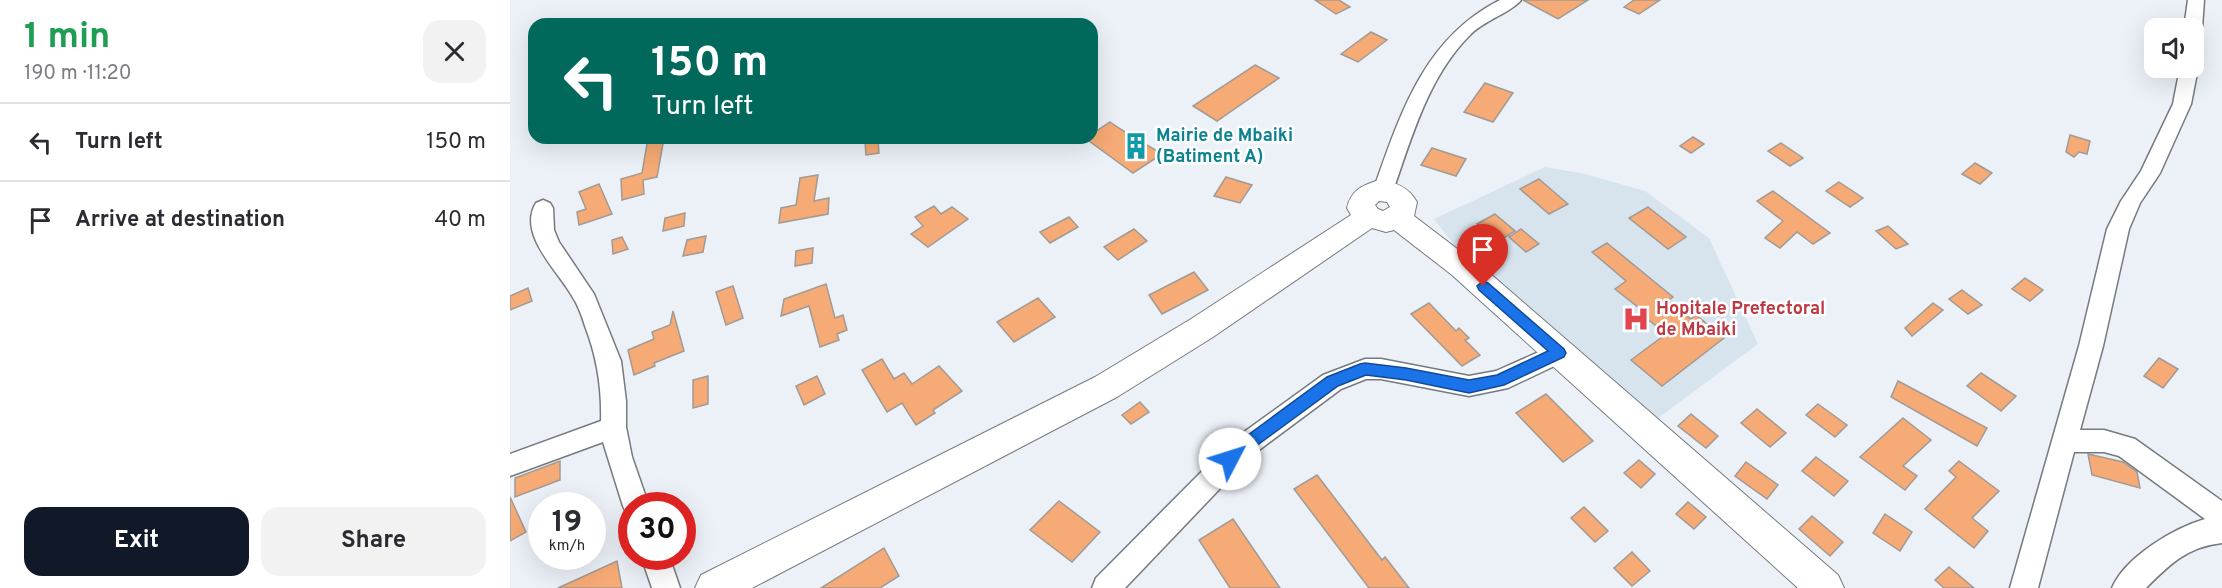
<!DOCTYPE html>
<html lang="en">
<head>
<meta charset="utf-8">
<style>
	:root { --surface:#fff; --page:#f2f2f3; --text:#2b2b33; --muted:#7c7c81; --line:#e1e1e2; --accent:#111827 }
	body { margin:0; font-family:Overpass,sans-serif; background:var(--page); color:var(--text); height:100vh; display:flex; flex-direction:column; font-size:22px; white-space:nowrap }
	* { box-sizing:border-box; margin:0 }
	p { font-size:20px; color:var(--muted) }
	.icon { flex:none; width:33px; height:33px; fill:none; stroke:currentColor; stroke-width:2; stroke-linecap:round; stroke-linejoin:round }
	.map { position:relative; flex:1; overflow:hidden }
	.drawer { display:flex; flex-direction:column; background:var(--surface); width:510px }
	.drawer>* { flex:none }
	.hud { position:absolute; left:18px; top:18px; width:570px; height:126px; border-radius:18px; box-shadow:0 6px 24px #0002; background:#00695c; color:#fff; overflow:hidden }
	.tools { position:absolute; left:1634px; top:18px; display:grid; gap:12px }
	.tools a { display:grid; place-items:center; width:60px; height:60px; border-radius:12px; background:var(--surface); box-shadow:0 6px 24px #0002; font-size:30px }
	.speed { position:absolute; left:18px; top:492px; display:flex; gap:12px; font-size:30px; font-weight:700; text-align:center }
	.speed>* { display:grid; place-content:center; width:78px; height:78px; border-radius:50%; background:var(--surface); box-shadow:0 6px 24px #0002; line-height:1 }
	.speed small { font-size:15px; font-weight:400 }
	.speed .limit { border:9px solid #d22; background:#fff; color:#111 }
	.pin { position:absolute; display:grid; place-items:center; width:51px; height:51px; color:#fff; margin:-62px -26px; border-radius:50% 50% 50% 0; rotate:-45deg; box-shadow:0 0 6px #0007 }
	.pin .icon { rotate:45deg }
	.me { position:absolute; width:66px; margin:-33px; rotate:50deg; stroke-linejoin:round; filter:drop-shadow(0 0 4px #0008) }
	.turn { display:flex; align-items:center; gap:21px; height:126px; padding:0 24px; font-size:27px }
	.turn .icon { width:78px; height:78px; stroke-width:2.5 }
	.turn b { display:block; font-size:42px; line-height:51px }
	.round { display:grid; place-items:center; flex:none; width:63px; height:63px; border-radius:18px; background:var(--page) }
	.summary { display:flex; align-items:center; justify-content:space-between; height:102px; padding:0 24px }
	h1 { font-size:36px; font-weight:700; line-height:45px; color:#1e9e55 }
	.action { display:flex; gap:12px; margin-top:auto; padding:12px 24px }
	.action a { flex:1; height:69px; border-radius:18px; background:var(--accent); color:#fff; font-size:24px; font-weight:700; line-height:69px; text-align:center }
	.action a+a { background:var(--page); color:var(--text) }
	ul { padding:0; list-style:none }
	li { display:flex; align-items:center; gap:18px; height:78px; padding:0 24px; border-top:2px solid var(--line) }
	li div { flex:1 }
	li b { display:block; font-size:22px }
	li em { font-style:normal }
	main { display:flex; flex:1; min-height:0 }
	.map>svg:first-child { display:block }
	.built { fill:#d7e4ee }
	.building { fill:#f6aa75; stroke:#a19a95; stroke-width:1.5 }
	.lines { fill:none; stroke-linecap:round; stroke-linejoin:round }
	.minor-casing { stroke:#747a7f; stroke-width:3 }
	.major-casing { stroke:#747a7f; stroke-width:2 }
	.minor { fill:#fff; fill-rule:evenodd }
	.major { fill:#fff; fill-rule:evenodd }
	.route { fill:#1a73e8; stroke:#114b97; stroke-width:1.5 }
	.labels { text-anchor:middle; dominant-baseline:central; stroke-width:5; stroke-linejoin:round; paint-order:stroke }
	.culture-label { font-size:18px; font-weight:bold; fill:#0d838f; stroke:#fdfeff; text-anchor:start }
	.health-label { font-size:18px; font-weight:bold; fill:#be3a42; stroke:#fdfeff; text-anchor:start }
</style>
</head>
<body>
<main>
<section class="drawer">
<div class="summary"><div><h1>1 min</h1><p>190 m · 11:20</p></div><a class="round"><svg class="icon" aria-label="close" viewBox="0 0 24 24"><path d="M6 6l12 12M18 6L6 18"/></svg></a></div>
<ul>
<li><svg class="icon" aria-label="left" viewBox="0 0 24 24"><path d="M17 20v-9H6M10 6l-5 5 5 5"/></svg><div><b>Turn left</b></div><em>150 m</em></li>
<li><svg class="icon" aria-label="arrive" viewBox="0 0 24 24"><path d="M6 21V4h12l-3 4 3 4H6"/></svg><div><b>Arrive at destination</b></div><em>40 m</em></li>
</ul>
<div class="action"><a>Exit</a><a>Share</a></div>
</section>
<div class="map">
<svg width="1712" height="588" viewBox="0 0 1712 588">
	<rect width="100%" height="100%" fill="#ebf1f7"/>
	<polygon class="built" points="1035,167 1075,174 1135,191 1199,238 1248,344 1144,421 982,294 924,219"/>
	<g class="building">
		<polygon points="805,0 829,0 840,7 826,14"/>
		<polygon points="1013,0 1078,0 1048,19"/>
		<polygon points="1124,0 1150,0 1129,14 1114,7"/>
		<polygon points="861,32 877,40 848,62 831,54"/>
		<polygon points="745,65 769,78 707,121 683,106"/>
		<polygon points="975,83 1003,93 983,122 954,112"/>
		<polygon points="600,122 612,130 652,154 623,173 575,138 582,138 582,134"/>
		<polygon points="1560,135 1580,141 1577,154 1569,152 1564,157 1556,152"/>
		<polygon points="1183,137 1194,144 1181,153 1170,146"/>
		<polygon points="138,138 154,138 147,177 133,180 134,194 112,200 111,179 132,173"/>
		<polygon points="368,140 369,153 356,155 355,142"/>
		<polygon points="1271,143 1293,158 1280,166 1258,151"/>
		<polygon points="922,148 956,159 946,176 911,165"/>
		<polygon points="1465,163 1482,173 1470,184 1452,174"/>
		<polygon points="308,175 304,201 319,198 318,214 269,223 271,208 286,205 290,178"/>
		<polygon points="716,177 742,185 730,203 704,196"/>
		<polygon points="1029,179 1058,204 1039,214 1010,189"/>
		<polygon points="1329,182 1353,198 1340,207 1316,191"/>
		<polygon points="89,184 102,214 69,225 67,212 76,209 69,192"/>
		<polygon points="1263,191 1320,233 1303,244 1287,232 1270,248 1255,238 1273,221 1247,201"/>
		<polygon points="424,206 431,214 442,207 458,219 418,247 401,234 413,226 405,217"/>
		<polygon points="1138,207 1176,237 1158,249 1119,218"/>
		<polygon points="175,213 174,226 153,231 155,218"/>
		<polygon points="985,214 1005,231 987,242 967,224"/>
		<polygon points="559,217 568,227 540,243 530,232"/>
		<polygon points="1378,226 1398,244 1386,249 1366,231"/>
		<polygon points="624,229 637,241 608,260 594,247"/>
		<polygon points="1011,229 1029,244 1016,252 999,237"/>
		<polygon points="196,236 193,252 173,256 177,240"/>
		<polygon points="112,237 118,249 103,254 102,240"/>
		<polygon points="1097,243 1163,297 1158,301 1181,319 1186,315 1214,338 1152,386 1121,360 1156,334 1135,317 1138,315 1105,289 1116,281 1082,252"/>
		<polygon points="976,247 989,262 976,268 960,254"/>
		<polygon points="303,248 302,263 285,266 286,251"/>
		<polygon points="684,272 698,290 652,314 639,295"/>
		<polygon points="1515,278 1533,290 1520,301 1502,289"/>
		<polygon points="316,284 325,318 333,315 337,330 327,334 329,340 310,347 299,306 271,316 274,299"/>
		<polygon points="223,286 233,318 216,325 206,292"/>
		<polygon points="18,288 22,301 0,310 0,296"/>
		<polygon points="1452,290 1472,305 1458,314 1439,299"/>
		<polygon points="528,298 545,317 504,342 487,322"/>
		<polygon points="919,303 946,331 949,328 959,338 955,340 970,355 952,366 901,314"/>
		<polygon points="1423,303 1433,310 1402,336 1395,328"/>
		<polygon points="163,311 174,351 144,363 145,366 124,375 118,350 144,339 142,332 160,325"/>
		<polygon points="1649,358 1668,369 1653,388 1634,376"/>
		<polygon points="372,359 384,379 394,373 402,384 429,366 452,391 423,410 425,413 406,425 392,403 377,412 352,370"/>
		<polygon points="1471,373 1506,396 1491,411 1457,386"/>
		<polygon points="198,376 198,404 183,408 183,380"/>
		<polygon points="307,376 315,394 294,405 286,386"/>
		<polygon points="1388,381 1477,428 1467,446 1381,397"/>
		<polygon points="1036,394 1083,441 1053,462 1006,413"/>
		<polygon points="630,402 639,412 621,424 612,415"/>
		<polygon points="1308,404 1337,425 1325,437 1296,415"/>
		<polygon points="1247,409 1276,433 1260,447 1231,423"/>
		<polygon points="1181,414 1208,436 1196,448 1168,426"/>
		<polygon points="1393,418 1421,440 1393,466 1407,476 1395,490 1350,457"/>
		<polygon points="1578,454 1613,462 1627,472 1630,488 1582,475"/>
		<polygon points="1306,457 1338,481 1324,496 1292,471"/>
		<polygon points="1129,460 1145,474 1131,488 1114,473"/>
		<polygon points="50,461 50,480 5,497 5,478"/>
		<polygon points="1449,461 1489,491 1462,518 1478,531 1464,548 1415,509 1446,477 1439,471"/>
		<polygon points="1236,462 1268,485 1257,499 1225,476"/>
		<polygon points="807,475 872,560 875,557 899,588 859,588 784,489"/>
		<polygon points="0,497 16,532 0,541"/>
		<polygon points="549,501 590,532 562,562 520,530"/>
		<polygon points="1178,502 1196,517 1184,529 1166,514"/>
		<polygon points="1074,507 1098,531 1085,542 1061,518"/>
		<polygon points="1375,514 1402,532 1390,551 1363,533"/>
		<polygon points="1302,516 1333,542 1320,556 1289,529"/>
		<polygon points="723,519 770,588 720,588 689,540"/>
		<polygon points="374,548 389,576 370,588 311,588"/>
		<polygon points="1122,552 1140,571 1122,586 1104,568"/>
		<polygon points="107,561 112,588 48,588"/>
		<polygon points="1439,567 1464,588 1434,588 1425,580"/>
	</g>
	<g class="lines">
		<defs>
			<g id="minor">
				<path d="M 990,0 L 1011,0 C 1003,11 974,21 961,34 C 919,75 902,136 883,191 L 880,196 L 873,198 L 866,196 L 863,191 C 890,115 913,39 990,0 Z"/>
				<polygon points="1678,0 1694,0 1692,28 1689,32 1683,33 1683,28 1674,28"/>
				<path d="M 1683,63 L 1688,68 L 1681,104 L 1650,173 L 1630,203 L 1619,229 L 1593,346 L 1570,430 L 1594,430 L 1625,439 L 1712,501 L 1712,543 C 1677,547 1660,564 1636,588 L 1602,588 C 1615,557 1664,528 1695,519 L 1609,456 L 1594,452 L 1564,452 L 1528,588 L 1500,588 L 1569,346 L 1597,229 L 1611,201 L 1631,171 L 1663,104 L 1670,68 L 1683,68 Z"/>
				<path d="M 33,200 L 40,203 L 43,208 L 44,230 L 49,242 L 84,294 L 111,361 L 116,401 L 116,427 L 122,457 L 139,506 L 122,506 L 122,516 L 117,515 L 113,506 L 93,442 L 0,476 L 0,454 L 91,421 C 92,388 87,357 75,326 C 72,316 68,305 62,296 C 48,271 7,234 26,203 Z"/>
				<polygon points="1049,343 1057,346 1061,353 1057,360 998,388 959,396 871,379 856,379 831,389 741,456 615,588 582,588 586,578 723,440 813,375 855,359 871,359 959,376 986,371"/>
				<polygon points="131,556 159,556 170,588 142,588"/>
			</g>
			<path id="major" d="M 866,181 C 884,181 898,186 907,202 L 904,216 L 984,277 L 1328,575 L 1334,588 L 1288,588 L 942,275 L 884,230 L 876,232 L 862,228 L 703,337 L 607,397 L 242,588 L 185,588 L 191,575 L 585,377 L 681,319 L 841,215 L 837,208 C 841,191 851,186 866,181 ZM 869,201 L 877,202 L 880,207 L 873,211 L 868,209 L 865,205 Z"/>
		</defs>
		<use href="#minor" class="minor-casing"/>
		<use href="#major" class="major-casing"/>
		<use href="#minor" class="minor"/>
		<use href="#major" class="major"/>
	</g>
	<polygon class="route" points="973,281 978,283 1054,349 1056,353 1054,357 994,385 959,393 896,380 856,375 828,386 738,452 720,466 714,464 712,459 727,443 817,377 850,364 855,363 896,368 959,380 987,375 1038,351 969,290 967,286"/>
	<defs>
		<symbol id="building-bare" viewBox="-9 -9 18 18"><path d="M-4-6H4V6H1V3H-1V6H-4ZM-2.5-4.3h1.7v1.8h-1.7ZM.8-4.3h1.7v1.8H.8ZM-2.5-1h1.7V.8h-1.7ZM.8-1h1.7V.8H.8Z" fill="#0f9aa8" stroke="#fdfeff" stroke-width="2.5" paint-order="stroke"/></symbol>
		<symbol id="hospital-bare" viewBox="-9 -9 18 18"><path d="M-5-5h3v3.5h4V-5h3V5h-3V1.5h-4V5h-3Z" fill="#e0444e" stroke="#fdfeff" stroke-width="2.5" paint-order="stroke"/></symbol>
	</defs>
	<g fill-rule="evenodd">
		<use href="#building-bare" x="607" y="127" width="38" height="38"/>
		<use href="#hospital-bare" x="1107" y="300" width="38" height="38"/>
	</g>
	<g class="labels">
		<g class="culture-label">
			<text x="646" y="136">Mairie de Mbaiki<tspan x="646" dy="21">(Batiment A)</tspan></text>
		</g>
		<g class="health-label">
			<text x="1146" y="309">Hopitale Prefectoral<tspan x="1146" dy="21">de Mbaiki</tspan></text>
		</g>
	</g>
</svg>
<div class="tools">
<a><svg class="icon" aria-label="sound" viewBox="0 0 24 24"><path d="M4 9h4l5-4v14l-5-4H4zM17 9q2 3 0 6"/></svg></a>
</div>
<div class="speed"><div>19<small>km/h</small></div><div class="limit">30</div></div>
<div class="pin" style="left:973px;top:286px;background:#d93025"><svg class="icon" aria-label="arrive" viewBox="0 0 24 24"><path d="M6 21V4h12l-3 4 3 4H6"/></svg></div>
<svg class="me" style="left:720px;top:459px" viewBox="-20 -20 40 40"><circle r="19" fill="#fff"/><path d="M0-13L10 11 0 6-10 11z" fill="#1a73e8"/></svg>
<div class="hud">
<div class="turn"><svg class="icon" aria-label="left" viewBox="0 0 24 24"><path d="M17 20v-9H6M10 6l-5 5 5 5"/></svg><div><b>150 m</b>Turn left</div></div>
</div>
</div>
</main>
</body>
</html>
